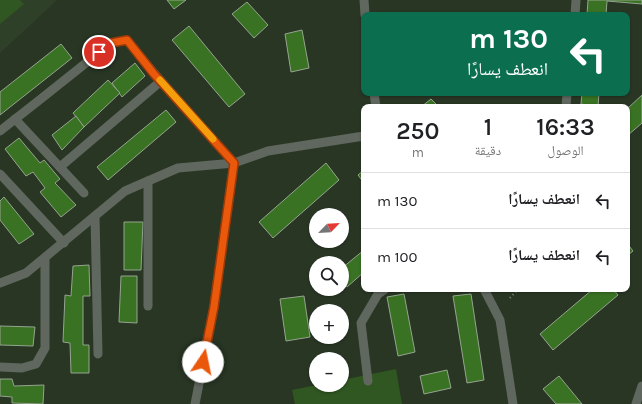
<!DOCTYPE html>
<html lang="ar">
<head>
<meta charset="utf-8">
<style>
	:root { --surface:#fff; --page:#f2f2f2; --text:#202124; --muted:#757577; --line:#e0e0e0 }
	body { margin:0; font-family:Karla,"Noto Naskh Arabic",sans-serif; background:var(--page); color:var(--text); direction:rtl; height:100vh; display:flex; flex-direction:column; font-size:15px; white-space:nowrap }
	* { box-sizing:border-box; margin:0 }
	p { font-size:13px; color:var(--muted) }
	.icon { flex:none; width:22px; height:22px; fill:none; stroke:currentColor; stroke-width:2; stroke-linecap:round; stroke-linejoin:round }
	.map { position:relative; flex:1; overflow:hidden; direction:ltr }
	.details { position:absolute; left:361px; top:104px; width:269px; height:188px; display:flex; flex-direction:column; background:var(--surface); border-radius:8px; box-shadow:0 1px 3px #0004; direction:rtl }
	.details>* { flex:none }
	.top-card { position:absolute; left:361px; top:12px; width:269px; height:84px; border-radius:8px; box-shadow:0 1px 3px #0004; direction:rtl; background:#0b6e4f; color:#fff; overflow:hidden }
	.needle { width:26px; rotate:65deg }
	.controls { position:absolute; left:309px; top:208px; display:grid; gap:8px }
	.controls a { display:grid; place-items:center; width:40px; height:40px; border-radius:50%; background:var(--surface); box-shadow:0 1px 3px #0004; font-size:20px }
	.pin { position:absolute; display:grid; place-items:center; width:34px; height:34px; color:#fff; margin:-17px; border:2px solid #fff; border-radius:50%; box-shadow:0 1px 4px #0007 }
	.me { position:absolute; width:44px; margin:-22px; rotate:11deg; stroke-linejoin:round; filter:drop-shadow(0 0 3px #0008) }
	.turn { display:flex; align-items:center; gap:14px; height:84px; padding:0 16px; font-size:18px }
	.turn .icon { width:52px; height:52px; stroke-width:2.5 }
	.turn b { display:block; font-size:28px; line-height:34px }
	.eta { display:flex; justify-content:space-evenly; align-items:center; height:68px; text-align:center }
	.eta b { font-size:24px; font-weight:600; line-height:28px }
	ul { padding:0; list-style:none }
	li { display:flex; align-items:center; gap:12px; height:56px; padding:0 16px; border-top:1px solid var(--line) }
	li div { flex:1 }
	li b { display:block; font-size:15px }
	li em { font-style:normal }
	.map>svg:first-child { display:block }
	.built { fill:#2f4029 }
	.green { fill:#305621 }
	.building { fill:#3a7223; stroke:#95a490 }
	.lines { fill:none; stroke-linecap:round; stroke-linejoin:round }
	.path { stroke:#808b7c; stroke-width:2; stroke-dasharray:1 3; stroke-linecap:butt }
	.minor { stroke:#60675e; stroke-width:9 }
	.route-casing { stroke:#983908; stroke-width:10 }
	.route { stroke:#ea580c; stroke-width:7 }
	.slow { stroke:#f59e0b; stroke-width:7 }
</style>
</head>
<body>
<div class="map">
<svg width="642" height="404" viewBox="0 0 642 404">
	<rect width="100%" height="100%" fill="#293624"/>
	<polygon class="built" points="0,0 57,0 0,53"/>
	<g class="green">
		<polygon points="0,0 20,0 24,4 0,24"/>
		<polygon points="396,369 402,404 295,404 292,390 317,385 342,385 342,380"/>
	</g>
	<g class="building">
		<polygon points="167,0 186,0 174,9"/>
		<polygon points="588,0 642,0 642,4 607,1 606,15 587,15"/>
		<polygon points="247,2 268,25 254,38 232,14"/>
		<polygon points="189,26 245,94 229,107 172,40"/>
		<polygon points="302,30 309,68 291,72 285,34"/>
		<polygon points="61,44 72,58 0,115 0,92"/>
		<polygon points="135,63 145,76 122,97 112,83"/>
		<polygon points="108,80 120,93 84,127 73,113"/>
		<polygon points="582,93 599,93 598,107 581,104"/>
		<polygon points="642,95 642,123 627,136 627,109"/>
		<polygon points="431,99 439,107 421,107"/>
		<polygon points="166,110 176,122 108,180 97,167"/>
		<polygon points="76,116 84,127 62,150 52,135"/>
		<polygon points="19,138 40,163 44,160 60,179 55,183 76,205 61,217 40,192 45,188 33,172 26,176 5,149"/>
		<polygon points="326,163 339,180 273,238 259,222"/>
		<polygon points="364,170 364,183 358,175"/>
		<polygon points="4,197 34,234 19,244 0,220 0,201"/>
		<polygon points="124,222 143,222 141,270 124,270"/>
		<polygon points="627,243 633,251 627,256"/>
		<polygon points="364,250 364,272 347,287 342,280 342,268"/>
		<polygon points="89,265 90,296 83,296 83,345 89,345 89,373 71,373 70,343 63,342 65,295 71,296 73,266"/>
		<polygon points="121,276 137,276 137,323 119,322"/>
		<polygon points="593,289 613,289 618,295 553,350 540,334"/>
		<polygon points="404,294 415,352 398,356 387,297"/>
		<polygon points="471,294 484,380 467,383 453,296"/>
		<polygon points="304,296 310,337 286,341 280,299"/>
		<polygon points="0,326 35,327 33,346 0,345"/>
		<polygon points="447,370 451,388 424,394 420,376"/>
		<polygon points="559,376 582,404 556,404 543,389"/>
		<polygon points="0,379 12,379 14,386 44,385 43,404 12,403 12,397 0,396"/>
	</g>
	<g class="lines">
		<polyline class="path" points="510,298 518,289"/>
		<g class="minor">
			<polyline points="364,0 365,15"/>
			<polyline points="575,15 576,0"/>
			<polyline points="374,93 376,107"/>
			<polyline points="566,107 567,93"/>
			<polyline points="15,119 84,193"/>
			<polyline points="0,131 42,98 111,43 127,40 154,73 234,163 178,168 125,191 26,273 0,283"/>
			<polyline points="60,167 161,81"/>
			<polyline points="0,174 64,243"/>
			<polyline points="95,216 98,354"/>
			<polyline points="484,289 500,320 513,404"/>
			<polyline points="148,306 148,181"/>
			<polyline points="0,367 22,368 36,364 45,348 45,259"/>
			<polyline points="368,381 361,323 378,294 385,289"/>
			<polyline points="195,404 214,307 234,163 268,151 364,136"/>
			<polyline points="636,404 642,386"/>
		</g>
	</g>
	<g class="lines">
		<defs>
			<polyline id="route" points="99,52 111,43 127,40 154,74 234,163 214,307 203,362"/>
		</defs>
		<use href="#route" class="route-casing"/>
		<use href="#route" class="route"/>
		<polyline class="slow" points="160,80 213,139"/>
	</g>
</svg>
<div class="controls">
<a><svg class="needle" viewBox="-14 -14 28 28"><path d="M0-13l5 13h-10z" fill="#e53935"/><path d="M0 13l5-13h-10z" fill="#757577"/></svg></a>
<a><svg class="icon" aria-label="search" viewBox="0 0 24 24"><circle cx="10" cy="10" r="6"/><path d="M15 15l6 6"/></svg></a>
<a>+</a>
<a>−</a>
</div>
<div class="pin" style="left:99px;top:52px;background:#d93025"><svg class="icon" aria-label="arrive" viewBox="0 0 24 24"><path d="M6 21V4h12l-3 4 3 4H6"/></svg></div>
<svg class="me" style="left:203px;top:362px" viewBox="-20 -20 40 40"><circle r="19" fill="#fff"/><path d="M0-13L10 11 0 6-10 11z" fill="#ea580c"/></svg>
<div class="top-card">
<div class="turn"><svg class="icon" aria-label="left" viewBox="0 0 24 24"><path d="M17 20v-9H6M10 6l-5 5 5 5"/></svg><div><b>130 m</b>انعطف يسارًا</div></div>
</div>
<section class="details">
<div class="eta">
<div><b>16:33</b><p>الوصول</p></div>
<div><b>1</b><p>دقيقة</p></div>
<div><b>250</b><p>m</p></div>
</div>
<ul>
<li><svg class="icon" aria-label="left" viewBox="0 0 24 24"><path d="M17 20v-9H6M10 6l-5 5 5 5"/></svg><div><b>انعطف يسارًا</b></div><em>130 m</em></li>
<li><svg class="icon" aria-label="left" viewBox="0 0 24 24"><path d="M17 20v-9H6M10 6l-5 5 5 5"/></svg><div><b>انعطف يسارًا</b></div><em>100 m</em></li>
</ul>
</section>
</div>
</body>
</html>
